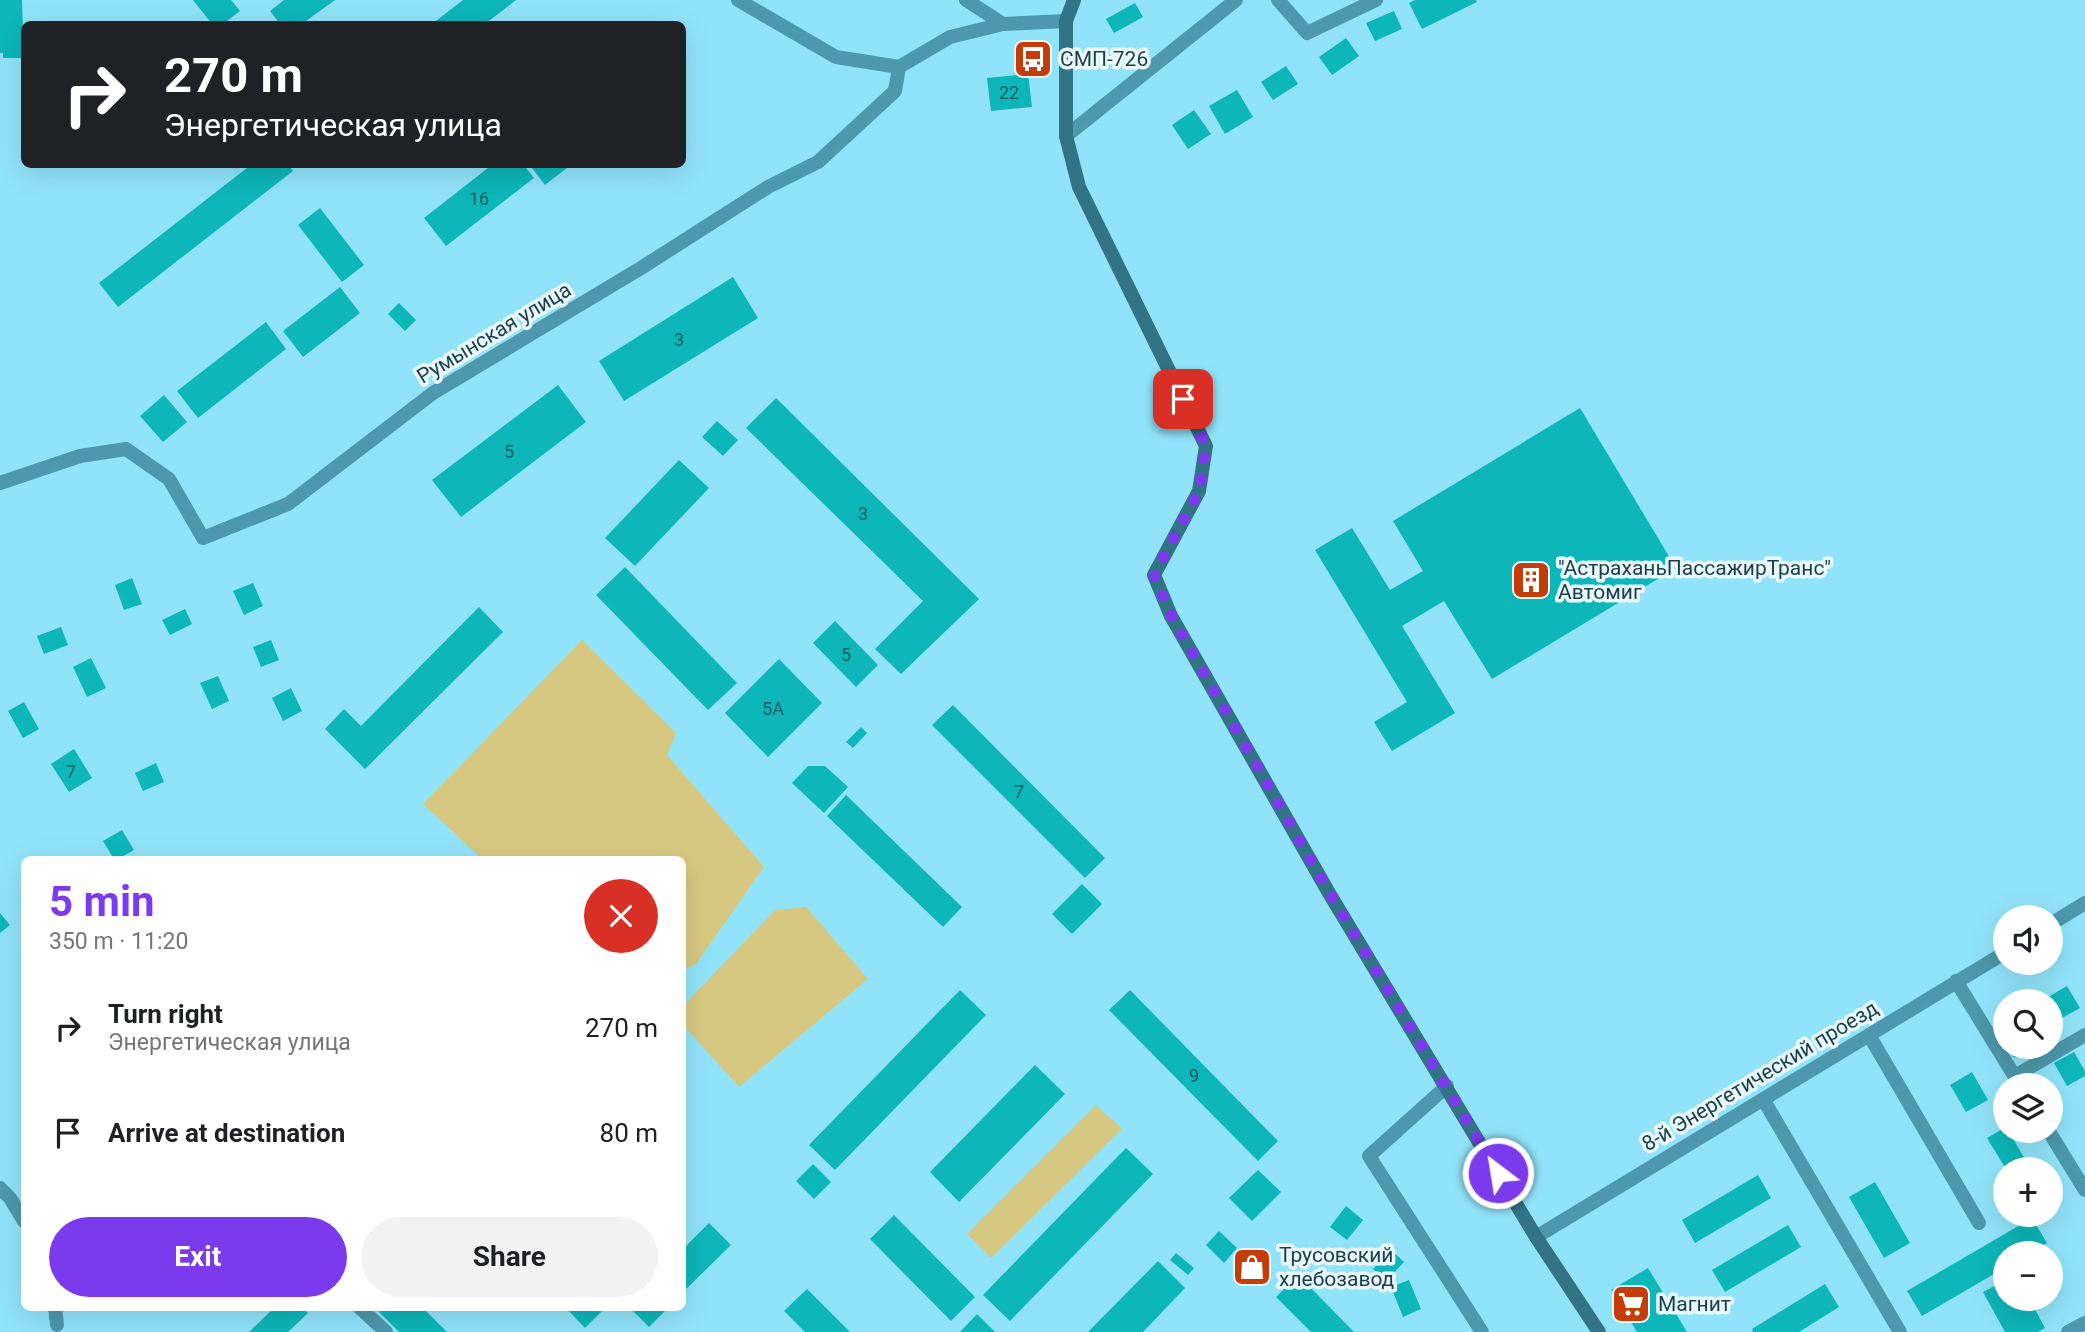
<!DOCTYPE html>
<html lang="en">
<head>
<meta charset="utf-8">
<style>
	:root { --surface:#fff; --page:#f2f2f2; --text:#202124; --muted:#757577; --accent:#7c3aed }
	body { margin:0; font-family:Roboto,sans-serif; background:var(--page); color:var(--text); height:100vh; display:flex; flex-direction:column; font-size:26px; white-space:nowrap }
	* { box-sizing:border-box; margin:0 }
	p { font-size:23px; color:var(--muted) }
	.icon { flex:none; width:38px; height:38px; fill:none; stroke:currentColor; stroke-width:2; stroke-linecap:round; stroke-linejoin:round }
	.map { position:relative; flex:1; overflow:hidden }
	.details { position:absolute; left:21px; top:856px; width:665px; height:455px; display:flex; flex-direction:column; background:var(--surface); border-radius:10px; box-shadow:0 7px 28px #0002 }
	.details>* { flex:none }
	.guide { position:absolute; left:21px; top:21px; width:665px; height:147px; border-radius:10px; box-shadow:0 7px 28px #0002; background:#202124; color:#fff; overflow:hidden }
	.buttons { position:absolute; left:1993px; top:905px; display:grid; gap:14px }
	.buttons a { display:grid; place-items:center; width:70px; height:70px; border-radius:50%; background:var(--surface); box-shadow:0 7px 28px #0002; font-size:35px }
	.pin { position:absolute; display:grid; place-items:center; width:60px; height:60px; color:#fff; margin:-30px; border-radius:14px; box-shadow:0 4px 10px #0006 }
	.me { position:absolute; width:77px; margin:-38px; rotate:329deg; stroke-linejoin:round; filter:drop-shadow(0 0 5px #0008) }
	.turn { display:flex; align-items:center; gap:24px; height:147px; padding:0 28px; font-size:32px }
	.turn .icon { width:91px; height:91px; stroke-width:2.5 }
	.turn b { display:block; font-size:49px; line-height:60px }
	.round { display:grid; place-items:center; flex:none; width:74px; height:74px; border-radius:37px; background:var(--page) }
	.head { display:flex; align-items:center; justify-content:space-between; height:119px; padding:0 28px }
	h1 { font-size:42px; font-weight:700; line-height:52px; color:var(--accent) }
	.cta { display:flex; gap:14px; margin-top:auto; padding:14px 28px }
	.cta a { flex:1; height:80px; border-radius:42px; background:var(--accent); color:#fff; font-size:28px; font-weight:700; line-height:80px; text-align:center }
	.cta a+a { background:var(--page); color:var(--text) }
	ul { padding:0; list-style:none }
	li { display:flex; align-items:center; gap:21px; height:105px; padding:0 28px }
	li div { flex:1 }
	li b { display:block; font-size:26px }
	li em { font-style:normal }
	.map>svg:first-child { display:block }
	.green { fill:#d7c881 }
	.building { fill:#0db6b9 }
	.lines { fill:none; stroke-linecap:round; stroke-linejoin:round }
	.street { stroke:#4d98ac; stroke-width:14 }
	.secondary { stroke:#307485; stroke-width:14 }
	.route { stroke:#7c3aed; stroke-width:12; stroke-dasharray:0 21.6 }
	.labels { text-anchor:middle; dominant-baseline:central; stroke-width:7; stroke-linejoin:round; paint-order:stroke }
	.number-label { font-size:18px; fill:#185c64 }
	.poi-label { font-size:21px; fill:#1b3e47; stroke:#e9f8fd; text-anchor:start }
	.street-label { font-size:21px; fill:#1b3e47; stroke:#e9f8fd }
</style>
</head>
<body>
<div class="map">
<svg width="2085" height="1332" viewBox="0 0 2085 1332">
	<rect width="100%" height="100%" fill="#91e3f9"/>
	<g class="green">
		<polygon points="582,640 676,733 667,755 764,867 696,964 683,969 682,859 482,859 423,804"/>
		<polygon points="806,907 868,979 739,1087 683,1025 683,1006 775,910"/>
		<polygon points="1096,1105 1122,1129 991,1258 967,1234"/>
	</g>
	<g class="building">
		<polygon points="0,0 22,0 24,58 3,58 3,53 0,53"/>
		<polygon points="193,0 231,0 240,11 223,24 212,24"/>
		<polygon points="284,0 335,0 302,24 280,24 270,11"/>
		<polygon points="463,0 516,0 485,24 432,24"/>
		<polygon points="1415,0 1476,0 1477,2 1422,29 1409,3"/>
		<polygon points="1135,3 1143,17 1114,33 1106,19"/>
		<polygon points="1394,11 1402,29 1375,41 1366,23"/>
		<polygon points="1346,38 1359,56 1332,75 1319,57"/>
		<polygon points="1286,66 1298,84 1273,100 1261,82"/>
		<polygon points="1028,74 1032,107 991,111 987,78"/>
		<polygon points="1237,90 1253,117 1225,134 1209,106"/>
		<polygon points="1194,110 1211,134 1188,149 1172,125"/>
		<polygon points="252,164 288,164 293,171 118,307 99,283"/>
		<polygon points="493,164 523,164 534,178 446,246 424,218"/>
		<polygon points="529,164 572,164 545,185"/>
		<polygon points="320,208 364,265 342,282 298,225"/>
		<polygon points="733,277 758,318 624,401 599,361"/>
		<polygon points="340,287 360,313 303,357 283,331"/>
		<polygon points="399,303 416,320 405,331 388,314"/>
		<polygon points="266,322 286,349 198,418 177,391"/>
		<polygon points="558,385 586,422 461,517 432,480"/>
		<polygon points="164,395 187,422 163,442 140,416"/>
		<polygon points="776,398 979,599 901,674 875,649 923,601 746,428"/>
		<polygon points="1580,408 1676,568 1492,679 1444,601 1402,626 1455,713 1392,751 1374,722 1407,702 1315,550 1352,528 1390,590 1423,571 1393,521"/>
		<polygon points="717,421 738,440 723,456 702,437"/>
		<polygon points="679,460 709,488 635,566 605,538"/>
		<polygon points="625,567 737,683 708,710 596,595"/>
		<polygon points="132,578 142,604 124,610 115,585"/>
		<polygon points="253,583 263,606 244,615 233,591"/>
		<polygon points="479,607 503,632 365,769 325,729 344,709 361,726"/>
		<polygon points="185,609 192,624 170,635 162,620"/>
		<polygon points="835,621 878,665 856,687 813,643"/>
		<polygon points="61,627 68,645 44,654 37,636"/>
		<polygon points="271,640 279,660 261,667 253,647"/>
		<polygon points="91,658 106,688 87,697 73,667"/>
		<polygon points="779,659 822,703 768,757 725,713"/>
		<polygon points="218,676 229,701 212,709 200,683"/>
		<polygon points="291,688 302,711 283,721 272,698"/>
		<polygon points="24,702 39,729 23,738 8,711"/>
		<polygon points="953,705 1105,858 1085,878 932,725"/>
		<polygon points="861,727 867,733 853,748 846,742"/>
		<polygon points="74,749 92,778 69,792 51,764"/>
		<polygon points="156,763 164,782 143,791 135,773"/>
		<polygon points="808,766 825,766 848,787 824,813 792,783"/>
		<polygon points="846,795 962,907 943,927 827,816"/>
		<polygon points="122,830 134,850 118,859 114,859 103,841"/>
		<polygon points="1082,884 1102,904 1072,934 1052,914"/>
		<polygon points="0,913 10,925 0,933"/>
		<polygon points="2067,986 2080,1008 2060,1019 2048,997"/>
		<polygon points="960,990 986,1015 835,1170 809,1145"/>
		<polygon points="1130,990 1278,1141 1258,1161 1109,1010"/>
		<polygon points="2006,1023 2006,1044 1996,1029"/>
		<polygon points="2007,1046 2034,1046 2014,1058"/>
		<polygon points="2074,1052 2085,1071 2085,1076 2067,1086 2054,1063"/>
		<polygon points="1035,1065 1065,1094 959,1202 930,1172"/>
		<polygon points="1972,1072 1988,1100 1966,1112 1950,1085"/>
		<polygon points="2006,1127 2028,1164 2020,1169 2006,1169 1987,1138"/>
		<polygon points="1126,1148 1153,1174 1010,1321 983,1295"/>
		<polygon points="813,1164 831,1182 814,1199 796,1181"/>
		<polygon points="1258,1170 1281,1192 1252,1221 1229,1198"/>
		<polygon points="1758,1175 1771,1198 1695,1243 1682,1220"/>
		<polygon points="1875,1182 1910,1243 1884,1258 1849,1197"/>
		<polygon points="1346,1206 1363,1220 1347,1240 1330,1227"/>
		<polygon points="894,1215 975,1297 951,1321 870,1239"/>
		<polygon points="2032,1218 2047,1243 2030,1253 2006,1253 2006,1267 1922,1316 1907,1291"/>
		<polygon points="709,1223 731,1245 682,1293 682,1250"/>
		<polygon points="1788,1225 1801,1247 1725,1292 1712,1270"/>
		<polygon points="1219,1231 1237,1248 1224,1263 1206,1245"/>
		<polygon points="1391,1250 1404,1262 1386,1281 1373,1269"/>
		<polygon points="1176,1253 1194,1268 1188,1275 1170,1260"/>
		<polygon points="1158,1261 1185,1288 1143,1332 1088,1332"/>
		<polygon points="1648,1268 1687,1332 1637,1332 1611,1290"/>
		<polygon points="1298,1275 1354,1332 1311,1332 1276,1297"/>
		<polygon points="1409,1280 1421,1309 1403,1317 1391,1287"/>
		<polygon points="2006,1280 2006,1298 2029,1298 2045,1328 2038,1332 2005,1332 1983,1292"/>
		<polygon points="1825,1284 1839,1307 1799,1332 1753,1332 1752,1329"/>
		<polygon points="807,1289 850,1332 805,1332 784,1311"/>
		<polygon points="275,1307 302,1307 308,1313 288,1332 249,1332"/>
		<polygon points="374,1307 422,1307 447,1332 399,1332"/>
		<polygon points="565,1307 606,1307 585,1328"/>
		<polygon points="629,1307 669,1307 649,1327"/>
		<polygon points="977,1314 995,1332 960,1332"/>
	</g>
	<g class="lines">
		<g class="street">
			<polyline points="738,0 836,57 899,67"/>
			<polyline points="966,0 1003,24 1066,21"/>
			<polyline points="1278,0 1307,33 1376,0"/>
			<polyline points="1066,136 1236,0"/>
			<polyline points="0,483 80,456 126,449 169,479 203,538 288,504 433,393 641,268 768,187 818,162 895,91 899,67 950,37 1003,24"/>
			<polyline points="2051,924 2085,903"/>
			<polyline points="1956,981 2020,1085"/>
			<polyline points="1869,1035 1979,1223"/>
			<polyline points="2015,1076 2085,1035"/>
			<polyline points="1447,1086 1369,1156 1482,1332"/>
			<polyline points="1763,1099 1900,1332"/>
			<polyline points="2048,1130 2085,1190"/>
			<polyline points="0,1188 10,1198 24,1221"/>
			<polyline points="1536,1237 2006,952"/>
			<polyline points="55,1307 57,1325"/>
			<polyline points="359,1307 386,1332"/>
			<polyline points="2068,1332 2085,1323"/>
		</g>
		<polyline class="secondary" points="1074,0 1066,21 1066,136 1079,187 1206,446 1199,491 1154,575 1171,616 1329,893 1536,1237 1599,1332"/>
	</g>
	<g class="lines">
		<polyline class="route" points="1183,399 1206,446 1203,468 1199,491 1154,575 1171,615 1329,892 1498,1173"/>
	</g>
	<defs>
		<symbol id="bus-square" viewBox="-11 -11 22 22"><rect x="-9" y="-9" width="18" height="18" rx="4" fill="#c43d08" stroke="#e9f8fd"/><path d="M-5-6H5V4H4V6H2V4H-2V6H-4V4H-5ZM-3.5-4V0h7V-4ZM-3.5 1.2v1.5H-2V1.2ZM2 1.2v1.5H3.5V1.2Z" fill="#fff"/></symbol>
		<symbol id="building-square" viewBox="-11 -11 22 22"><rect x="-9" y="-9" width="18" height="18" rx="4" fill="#c43d08" stroke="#e9f8fd"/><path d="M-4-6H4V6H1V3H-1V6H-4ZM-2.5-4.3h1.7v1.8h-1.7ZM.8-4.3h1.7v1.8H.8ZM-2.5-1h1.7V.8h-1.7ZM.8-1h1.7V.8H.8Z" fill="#fff"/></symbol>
		<symbol id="shop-square" viewBox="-11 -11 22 22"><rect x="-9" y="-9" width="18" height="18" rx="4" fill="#c43d08" stroke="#e9f8fd"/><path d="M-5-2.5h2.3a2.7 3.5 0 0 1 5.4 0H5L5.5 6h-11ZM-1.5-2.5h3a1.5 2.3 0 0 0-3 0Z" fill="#fff"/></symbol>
		<symbol id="supermarket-square" viewBox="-11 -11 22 22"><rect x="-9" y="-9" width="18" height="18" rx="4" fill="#c43d08" stroke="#e9f8fd"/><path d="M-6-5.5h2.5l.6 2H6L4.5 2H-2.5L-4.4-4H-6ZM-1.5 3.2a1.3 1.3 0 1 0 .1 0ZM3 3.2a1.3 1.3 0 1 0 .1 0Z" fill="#fff"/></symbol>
	</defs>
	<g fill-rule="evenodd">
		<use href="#bus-square" x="1011" y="37" width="44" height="44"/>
		<use href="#building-square" x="1509" y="558" width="44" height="44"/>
		<use href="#shop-square" x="1230" y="1245" width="44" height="44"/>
		<use href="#supermarket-square" x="1609" y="1282" width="44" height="44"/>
	</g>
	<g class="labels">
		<g class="number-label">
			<text x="1009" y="92">22</text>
			<text x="479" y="198">16</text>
			<text x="679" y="339">3</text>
			<text x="509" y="451">5</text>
			<text x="863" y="513">3</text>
			<text x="846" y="654">5</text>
			<text x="773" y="708">5А</text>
			<text x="71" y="771">7</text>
			<text x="1019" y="791">7</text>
			<text x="1194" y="1075">9</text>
		</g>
		<g class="poi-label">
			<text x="1060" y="59">СМП-726</text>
			<text x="1558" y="568">"АстраханьПассажирТранс"<tspan x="1558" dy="24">Автомиг</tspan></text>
			<text x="1279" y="1255">Трусовский<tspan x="1279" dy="24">хлебозавод</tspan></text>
			<text x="1658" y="1304">Магнит</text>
		</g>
		<g class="street-label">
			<text transform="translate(494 333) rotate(-31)">Румынская улица</text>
			<text transform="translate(1760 1076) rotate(-31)">8-й Энергетический проезд</text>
		</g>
	</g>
</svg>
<div class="buttons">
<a><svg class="icon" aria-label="sound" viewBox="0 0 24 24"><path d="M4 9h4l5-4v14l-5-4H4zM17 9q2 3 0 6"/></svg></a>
<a><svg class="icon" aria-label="search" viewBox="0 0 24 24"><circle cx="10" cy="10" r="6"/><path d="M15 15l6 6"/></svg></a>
<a><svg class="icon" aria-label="layers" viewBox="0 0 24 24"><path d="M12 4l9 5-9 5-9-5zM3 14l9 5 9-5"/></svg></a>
<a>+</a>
<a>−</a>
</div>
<div class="pin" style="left:1183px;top:399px;background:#d93025"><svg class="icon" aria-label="arrive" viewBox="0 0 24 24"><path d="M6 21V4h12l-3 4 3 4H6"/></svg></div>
<svg class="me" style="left:1498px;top:1173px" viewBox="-20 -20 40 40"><circle r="17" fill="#7c3aed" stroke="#fff" stroke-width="3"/><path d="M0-11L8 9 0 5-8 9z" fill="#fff"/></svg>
<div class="guide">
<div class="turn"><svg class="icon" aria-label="right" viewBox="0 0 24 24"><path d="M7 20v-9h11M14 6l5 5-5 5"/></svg><div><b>270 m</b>Энергетическая улица</div></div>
</div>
<section class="details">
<div class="head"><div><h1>5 min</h1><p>350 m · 11:20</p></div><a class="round" style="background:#d93025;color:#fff"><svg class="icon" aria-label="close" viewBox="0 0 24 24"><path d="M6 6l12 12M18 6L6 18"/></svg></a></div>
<ul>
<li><svg class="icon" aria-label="right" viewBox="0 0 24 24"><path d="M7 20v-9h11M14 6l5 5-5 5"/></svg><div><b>Turn right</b><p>Энергетическая улица</p></div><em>270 m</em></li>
<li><svg class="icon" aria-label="arrive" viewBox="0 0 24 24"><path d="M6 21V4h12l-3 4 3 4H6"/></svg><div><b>Arrive at destination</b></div><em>80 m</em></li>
</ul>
<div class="cta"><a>Exit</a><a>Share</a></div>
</section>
</div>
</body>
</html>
